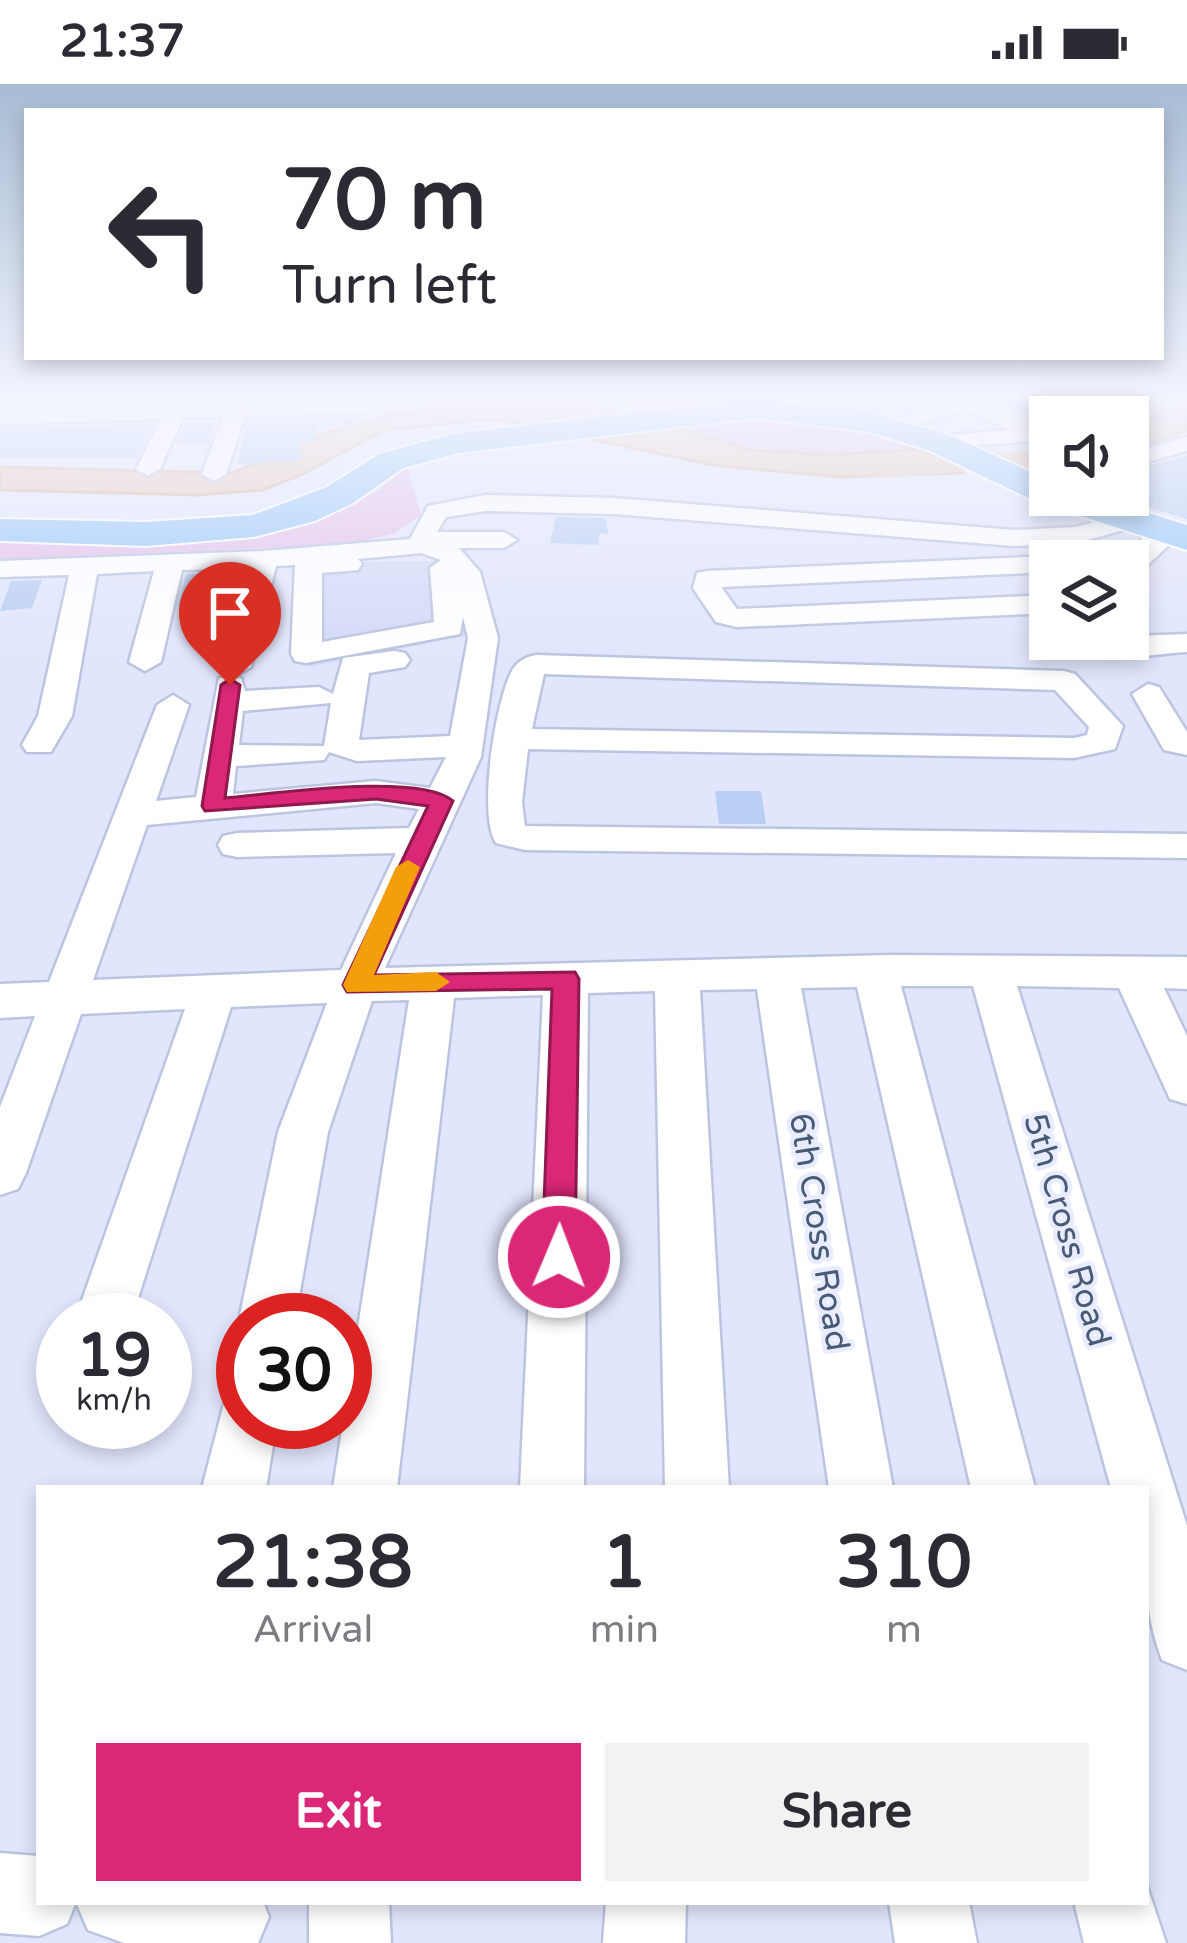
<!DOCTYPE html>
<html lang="en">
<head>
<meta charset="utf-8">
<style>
	:root { --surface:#fff; --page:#f2f2f3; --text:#2b2b33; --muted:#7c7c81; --accent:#db2777 }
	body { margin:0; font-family:"Varela Round",sans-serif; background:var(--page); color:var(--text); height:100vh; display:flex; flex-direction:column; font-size:45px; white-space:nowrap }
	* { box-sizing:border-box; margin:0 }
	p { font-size:39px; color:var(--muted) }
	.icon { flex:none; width:66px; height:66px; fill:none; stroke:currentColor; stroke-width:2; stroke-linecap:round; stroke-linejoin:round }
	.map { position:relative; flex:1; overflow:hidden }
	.drawer { position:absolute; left:36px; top:1401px; width:1113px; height:420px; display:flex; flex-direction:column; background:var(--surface); border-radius:0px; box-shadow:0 6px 18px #0003 }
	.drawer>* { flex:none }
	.hud { position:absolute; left:24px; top:24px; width:1140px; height:252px; border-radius:0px; box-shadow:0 6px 18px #0003; background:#fff; color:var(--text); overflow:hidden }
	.controls { position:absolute; left:1029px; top:312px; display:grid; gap:24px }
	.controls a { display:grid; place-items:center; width:120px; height:120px; border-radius:0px; background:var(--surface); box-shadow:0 6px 18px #0003; font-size:60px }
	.speed { position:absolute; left:36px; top:1209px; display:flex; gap:24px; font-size:60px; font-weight:700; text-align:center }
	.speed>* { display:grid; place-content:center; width:156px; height:156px; border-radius:50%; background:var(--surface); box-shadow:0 6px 18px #0003; line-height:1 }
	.speed small { font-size:30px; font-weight:400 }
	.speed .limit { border:18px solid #d22; background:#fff; color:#111 }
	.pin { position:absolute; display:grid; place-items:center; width:102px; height:102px; color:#fff; margin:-123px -51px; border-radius:50% 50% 50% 0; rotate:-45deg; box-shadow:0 0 12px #0007 }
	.pin .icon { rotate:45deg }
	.me { position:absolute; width:132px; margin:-66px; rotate:1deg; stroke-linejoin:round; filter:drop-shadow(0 0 9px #0008) }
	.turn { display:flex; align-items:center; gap:42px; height:252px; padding:0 60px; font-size:54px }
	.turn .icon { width:156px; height:156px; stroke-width:2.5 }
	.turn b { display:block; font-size:84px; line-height:102px }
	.eta { display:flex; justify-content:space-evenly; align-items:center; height:204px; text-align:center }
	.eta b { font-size:72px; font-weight:700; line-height:84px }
	.primary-button { display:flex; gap:24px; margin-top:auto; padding:24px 60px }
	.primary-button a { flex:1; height:138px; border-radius:0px; background:var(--accent); color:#fff; font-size:48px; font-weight:700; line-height:138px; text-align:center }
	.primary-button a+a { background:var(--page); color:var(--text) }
	.status { display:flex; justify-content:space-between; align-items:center; height:84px; padding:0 60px; background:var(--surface); direction:ltr }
	.status svg { height:33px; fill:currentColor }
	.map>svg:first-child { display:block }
	.residential { fill:#d3daf7 }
	.green { fill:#e4c0ea }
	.water { fill:#e7c9b6; stroke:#d9b49c; stroke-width:3 }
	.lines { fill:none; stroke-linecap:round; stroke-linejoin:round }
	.river { fill:#e7c9b6; fill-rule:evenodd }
	.building { fill:#b9cef3 }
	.minor-casing { stroke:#bbc5df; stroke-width:5 }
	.highway-casing { stroke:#fff; stroke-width:4 }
	.minor { fill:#fff; fill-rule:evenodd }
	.highway { fill:#97c7f9; fill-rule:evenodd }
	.route { fill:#db2777; stroke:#8e194d; stroke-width:3 }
	.slow { fill:#f59e0b }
	.labels { text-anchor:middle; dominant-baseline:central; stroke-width:9; stroke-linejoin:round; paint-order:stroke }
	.street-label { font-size:33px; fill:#485a75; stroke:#e9ecff }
</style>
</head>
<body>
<div class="status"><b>21:37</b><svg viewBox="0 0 49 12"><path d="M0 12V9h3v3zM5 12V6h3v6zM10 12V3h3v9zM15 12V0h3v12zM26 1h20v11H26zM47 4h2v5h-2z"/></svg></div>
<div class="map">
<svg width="1187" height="1859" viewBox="0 0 1187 1859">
	<rect width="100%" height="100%" fill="#e2e6fd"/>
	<polygon class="residential" points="449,477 469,551 308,583 303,479"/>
	<g class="green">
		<polygon points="627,314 748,314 863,339 923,365 832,371 749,366 617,318"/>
		<polygon points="407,382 421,431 394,450 348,460 0,476 0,455 326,430 377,407"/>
	</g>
	<g class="water">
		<polygon points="460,314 582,314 749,366 832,371 923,365 962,389 841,393 718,382 493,335 384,346 303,390 263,406 198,411 0,406 0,383 232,389 331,347"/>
		<polygon points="1187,316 1187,347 1128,366 1128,334"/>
	</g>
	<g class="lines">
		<polygon class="river" points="1050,365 1050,381 879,394 865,385 879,376"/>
	</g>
	<g class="building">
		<polygon points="133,314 266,314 0,322 0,317"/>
		<polygon points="993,314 1050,314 1050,337 992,317"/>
		<polygon points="356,333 353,341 317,341 314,357 302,358 299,377 237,380 248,336"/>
		<polygon points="186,338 216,338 209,359 176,360"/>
		<polygon points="154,340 137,374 0,374 0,344"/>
		<polygon points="1187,372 1187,435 1128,417 1128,387"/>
		<polygon points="556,433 606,434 608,450 600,449 598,461 550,459"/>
		<polygon points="242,489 234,517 178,522 186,490"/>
		<polygon points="42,496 32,524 0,527 11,497"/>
		<polygon points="715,707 761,707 766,740 719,740"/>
	</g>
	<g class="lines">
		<defs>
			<g id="minor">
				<polygon points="435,314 416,327 245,332 226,390 214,397 202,390 223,333 183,334 160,385 148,392 136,385 161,335 0,340 0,326"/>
				<polygon points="583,314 615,314 659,332 648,338"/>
				<polygon points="945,314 989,314 985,319 1050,342 1050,356 932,364 929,359 940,352 1011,346 964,326 890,349 879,342 947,317"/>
				<polygon points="1057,314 1085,314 1116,327 1156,314 1187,316 1128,337 1128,333 1094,333"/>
				<polygon points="1187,353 1187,367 1128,383 1128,369"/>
				<path d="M 485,411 L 614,414 L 1014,446 L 1076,443 L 1129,429 L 1142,437 L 1138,442 L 1077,459 L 1014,462 L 614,430 L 485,427 L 446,433 L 437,448 L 504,448 L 517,456 L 504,464 L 459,464 L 480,488 L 498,554 L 481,673 L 385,884 L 890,871 L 1187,873 L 1187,905 L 1164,904 L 1187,952 L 1187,1020 L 1170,1015 L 1119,904 L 1017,902 L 1187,1442 L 1187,1586 L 1162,1576 C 1140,1520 1146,1463 1146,1404 L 1111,1404 L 973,902 L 901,902 L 1035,1404 L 971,1404 L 857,903 L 801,904 L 893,1404 L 829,1404 L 757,905 L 700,906 L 729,1404 L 665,1404 L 655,907 L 588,909 L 584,1404 L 520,1404 L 543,911 L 454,914 L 397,1404 L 333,1404 L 409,916 L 372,917 L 328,1048 L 295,1236 L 243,1236 L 243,1246 L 239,1236 L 278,1048 L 327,919 L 231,923 L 131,1236 L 75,1236 L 185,925 L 81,930 L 26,1089 L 18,1105 L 0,1111 L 0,1023 L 35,932 L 0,934 L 0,900 L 49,898 L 157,621 L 173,611 L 189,621 L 156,717 L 196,713 L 219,594 L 241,594 L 245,607 L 319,603 L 333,610 L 343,574 L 394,567 L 405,569 L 410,576 L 405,583 L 369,589 L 359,656 L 450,652 L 468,554 L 463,533 L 460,550 L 306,579 L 295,577 L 291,570 L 295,481 L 276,482 L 251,583 L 235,592 L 219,583 L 248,484 L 182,486 L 161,578 L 145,587 L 129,578 L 154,487 L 97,490 L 72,632 L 51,668 L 27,668 L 22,661 L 38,632 L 69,491 L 0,493 L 0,477 L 264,467 L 410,455 L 428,422 ZM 421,469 L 441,476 L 430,484 L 434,538 L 322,558 L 322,489 L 358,486 L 362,480 L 358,475 ZM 331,619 L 324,662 L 239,661 L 243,627 ZM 329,668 L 357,677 L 446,673 L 430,704 L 376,697 L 233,710 L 236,682 L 324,676 ZM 376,719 L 419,725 L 409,744 L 237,749 L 223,752 L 218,761 L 223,770 L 237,773 L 396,769 L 341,886 L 93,896 L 147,741 Z"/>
				<polygon points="1153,436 1166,444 1169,461 1138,490 1128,492 1128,477 1120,477 1142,459 1140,444"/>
				<polygon points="1050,472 1062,477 1050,477 1050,488 721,503 737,525 1050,511 1050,529 737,543 716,538 693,504 697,489 707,487"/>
				<path d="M 1187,550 L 1187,568 C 1148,570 1078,586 1049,555 Z"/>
				<path d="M 536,571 L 1064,587 L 1075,590 L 1123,642 L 1115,665 L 1074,674 L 528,665 L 522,718 L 525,742 L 1187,750 L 1187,774 L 525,766 L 496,759 C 477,731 496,613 513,585 C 519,576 526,573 536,571 ZM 544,590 L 1055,606 L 1089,643 L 1087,651 L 1074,654 L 532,645 Z"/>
				<polygon points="1148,600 1159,603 1187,648 1187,671 1164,666 1132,610"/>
				<polygon points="243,1309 243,1338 277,1338 266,1404 202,1404 225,1316"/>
				<polygon points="0,1769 39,1772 39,1818 263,1818 269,1833 258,1859 124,1859 88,1846 76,1818 67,1840 39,1852 0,1849"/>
				<polygon points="1146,1799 1166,1859 1084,1859 1074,1818 1146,1818"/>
				<polygon points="309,1818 389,1818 391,1859 309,1859"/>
				<polygon points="606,1818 686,1818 685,1859 603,1859"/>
				<polygon points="889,1818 969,1818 977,1859 895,1859"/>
			</g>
			<polygon id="highway" points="755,316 829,324 841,320 952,352 1050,397 1050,411 1091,411 1187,441 1187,466 1037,418 928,366 869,348 755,334 459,369 403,384 353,419 315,437 254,453 146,462 0,457 0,435 146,438 253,431 327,403 379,370 457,349"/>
		</defs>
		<use href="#minor" class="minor-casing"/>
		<use href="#highway" class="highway-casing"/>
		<use href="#minor" class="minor"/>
		<use href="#highway" class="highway"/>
	</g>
	<linearGradient id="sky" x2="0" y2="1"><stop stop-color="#a7bcd4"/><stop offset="0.55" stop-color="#f2f4fe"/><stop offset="1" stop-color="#f2f4fe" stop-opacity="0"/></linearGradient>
	<rect width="1187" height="574" fill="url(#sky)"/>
	<path class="route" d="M 230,595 L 240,601 L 225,714 C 273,710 419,688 453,717 L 374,891 L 575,888 L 579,895 L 575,1173 L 570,1183 L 559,1188 L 547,1183 L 542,1173 L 552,905 L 347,908 L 343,901 L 428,722 L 376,715 L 205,727 L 202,722 L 221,601 Z"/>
	<polygon class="slow" points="408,776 420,783 374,891 436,888 450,898 436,907 347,908 343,901 396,783"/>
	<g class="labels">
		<g class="street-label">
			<text transform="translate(1067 1146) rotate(74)">5th Cross Road</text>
			<text transform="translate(819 1148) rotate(81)">6th Cross Road</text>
		</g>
	</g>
</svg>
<div class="controls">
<a><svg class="icon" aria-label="sound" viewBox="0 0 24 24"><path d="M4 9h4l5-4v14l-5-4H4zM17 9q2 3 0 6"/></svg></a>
<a><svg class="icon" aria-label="layers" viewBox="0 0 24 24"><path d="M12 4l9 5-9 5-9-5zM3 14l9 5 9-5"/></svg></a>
</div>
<div class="speed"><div>19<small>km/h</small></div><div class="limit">30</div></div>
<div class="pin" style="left:230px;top:601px;background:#d93025"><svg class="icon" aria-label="arrive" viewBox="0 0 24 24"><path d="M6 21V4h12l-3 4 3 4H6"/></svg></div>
<svg class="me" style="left:559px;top:1173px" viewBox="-20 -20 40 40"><circle r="17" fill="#db2777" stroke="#fff" stroke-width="3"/><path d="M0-11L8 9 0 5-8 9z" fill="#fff"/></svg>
<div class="hud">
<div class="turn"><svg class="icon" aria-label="left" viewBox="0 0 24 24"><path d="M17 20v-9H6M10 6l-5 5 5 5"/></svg><div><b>70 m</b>Turn left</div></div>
</div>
<section class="drawer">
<div class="eta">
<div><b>21:38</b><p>Arrival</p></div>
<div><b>1</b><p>min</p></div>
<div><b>310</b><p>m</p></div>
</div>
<div class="primary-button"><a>Exit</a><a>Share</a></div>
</section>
</div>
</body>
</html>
